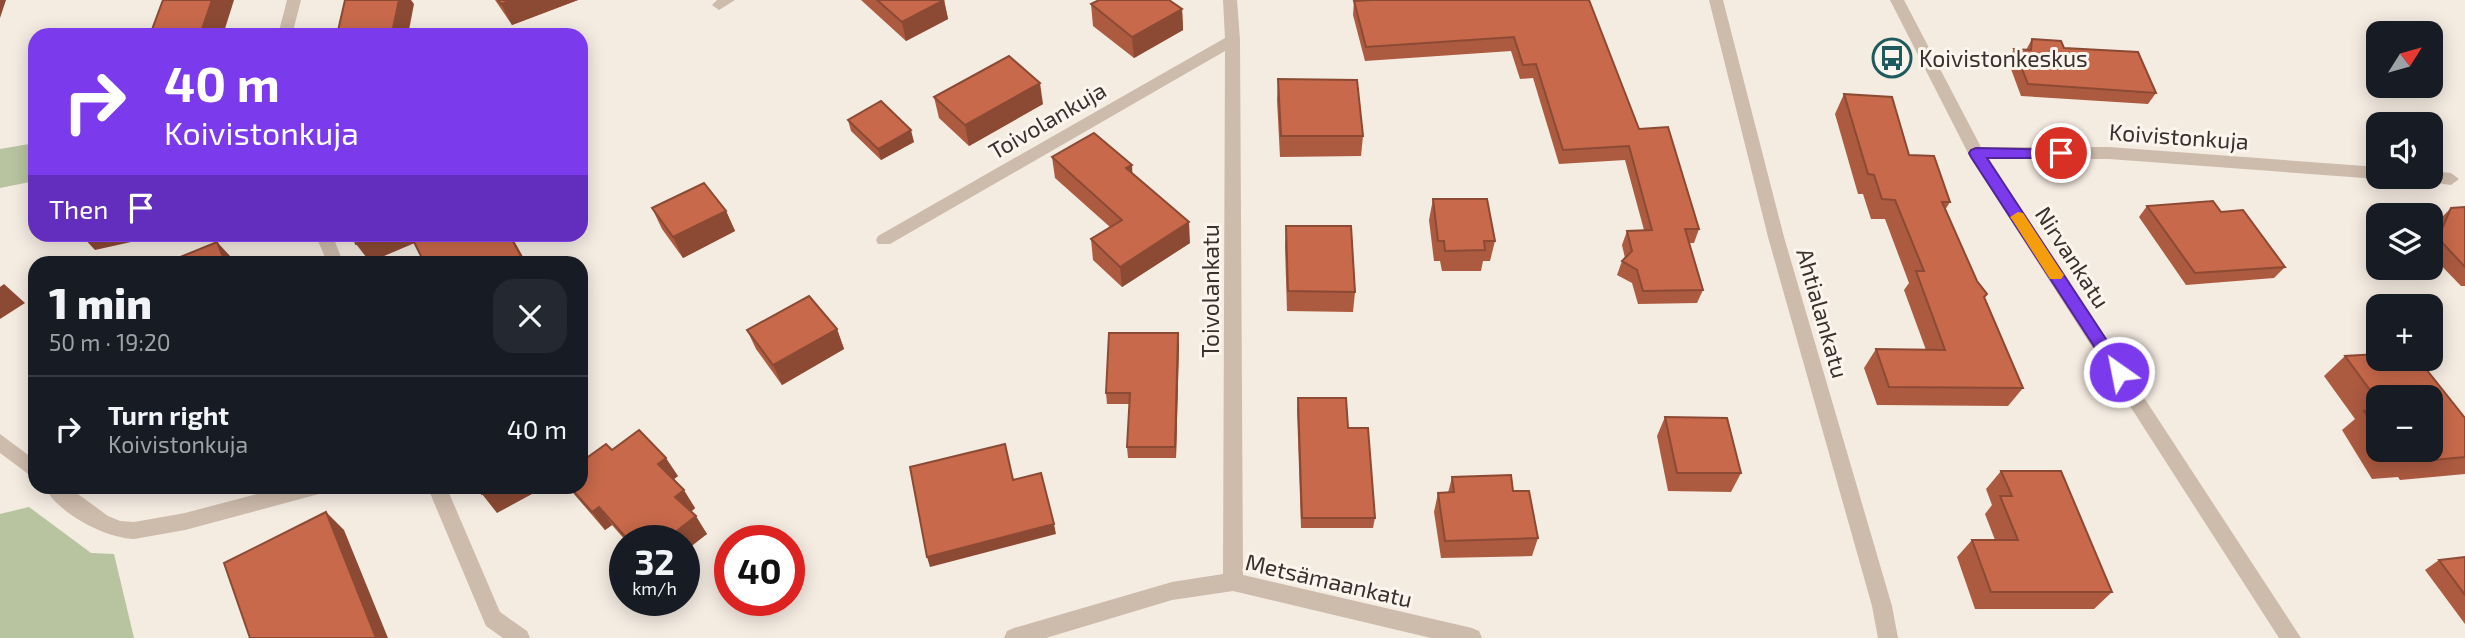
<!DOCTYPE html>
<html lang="en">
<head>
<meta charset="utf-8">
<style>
	:root { --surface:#171b24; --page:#242831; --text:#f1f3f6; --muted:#9ea1a6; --line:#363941 }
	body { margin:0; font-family:"Exo 2",sans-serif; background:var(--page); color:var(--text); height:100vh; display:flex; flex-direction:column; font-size:26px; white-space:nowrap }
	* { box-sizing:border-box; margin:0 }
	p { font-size:23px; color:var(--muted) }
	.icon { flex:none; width:38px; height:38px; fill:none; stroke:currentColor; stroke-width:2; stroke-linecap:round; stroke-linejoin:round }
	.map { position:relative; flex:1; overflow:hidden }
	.drawer { position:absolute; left:28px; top:256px; width:560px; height:238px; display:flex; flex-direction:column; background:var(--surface); border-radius:21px; box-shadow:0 4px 18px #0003 }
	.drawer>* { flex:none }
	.banner { position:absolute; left:28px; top:28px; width:560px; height:214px; border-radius:21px; box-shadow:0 4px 18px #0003; background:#7c3aed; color:#fff; overflow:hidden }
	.needle { width:46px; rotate:53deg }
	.fabs { position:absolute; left:2366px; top:21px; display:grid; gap:14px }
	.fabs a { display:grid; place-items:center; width:77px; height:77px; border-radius:14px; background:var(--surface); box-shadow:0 4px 18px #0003; font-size:35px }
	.speed { position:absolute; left:609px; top:525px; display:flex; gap:14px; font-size:35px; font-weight:700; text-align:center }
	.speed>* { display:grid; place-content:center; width:91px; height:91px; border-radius:50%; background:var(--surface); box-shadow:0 4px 18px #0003; line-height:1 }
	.speed small { font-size:18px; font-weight:400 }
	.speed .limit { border:10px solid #d22; background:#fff; color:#111 }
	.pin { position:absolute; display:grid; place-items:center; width:60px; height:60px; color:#fff; margin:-30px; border:4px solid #fff; border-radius:50%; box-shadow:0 2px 7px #0007 }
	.me { position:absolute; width:77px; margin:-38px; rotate:327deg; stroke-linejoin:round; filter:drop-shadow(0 0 5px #0008) }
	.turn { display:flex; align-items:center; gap:24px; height:147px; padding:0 21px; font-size:32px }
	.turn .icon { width:91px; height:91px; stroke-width:2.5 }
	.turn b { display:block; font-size:49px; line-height:60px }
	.then { display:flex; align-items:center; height:66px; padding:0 21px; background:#0003; gap:14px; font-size:26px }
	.round { display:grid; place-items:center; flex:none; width:74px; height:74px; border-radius:21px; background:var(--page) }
	.head { display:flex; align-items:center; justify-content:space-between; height:119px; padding:0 21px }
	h1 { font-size:42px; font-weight:800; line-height:52px }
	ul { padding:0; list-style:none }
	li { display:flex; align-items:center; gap:21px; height:105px; padding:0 21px; border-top:2px solid var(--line) }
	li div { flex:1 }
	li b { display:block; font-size:26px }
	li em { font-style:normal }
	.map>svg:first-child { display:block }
	.green { fill:#b8c4a0 }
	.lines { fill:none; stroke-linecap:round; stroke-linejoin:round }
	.minor { fill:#cdbbac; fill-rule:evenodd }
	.tertiary { fill:#cdbbac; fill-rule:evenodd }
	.wall { fill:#ac5a40; fill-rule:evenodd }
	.shaded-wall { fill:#8c4a34 }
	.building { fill:#c8694b; stroke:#8c4a34; stroke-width:2 }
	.route { fill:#7c3aed; stroke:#51269a; stroke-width:2 }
	.slow { fill:#f59e0b }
	.labels { text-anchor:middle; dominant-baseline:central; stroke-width:6; stroke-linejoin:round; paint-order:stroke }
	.poi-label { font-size:23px; fill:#3b302b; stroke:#fbf5ee; text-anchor:start }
	.street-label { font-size:23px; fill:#3b302b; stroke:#fbf5ee }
</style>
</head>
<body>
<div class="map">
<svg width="2465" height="638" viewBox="0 0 2465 638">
	<rect width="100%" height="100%" fill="#f4ebe1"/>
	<g class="green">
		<polygon points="35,143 35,181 0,188 0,149"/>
		<polygon points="29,507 91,553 114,554 134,638 0,638 0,514"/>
	</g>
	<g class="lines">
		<g class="minor">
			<polygon points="287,0 301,0 292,35 278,35"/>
			<polygon points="717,0 735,0 719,10 712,5"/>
			<polygon points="1223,0 1237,0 1240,40 1243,575 1472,628 1479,631 1482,638 1431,638 1233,591 1172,600 1046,638 1004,638 1007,631 1014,628 1172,582 1223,574 1225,51 890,244 878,244 876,240 878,236 1225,38"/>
			<polygon points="1709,0 1723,0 1784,237 1892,606 1898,638 1878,638 1872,606 1768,237"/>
			<polygon points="1976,147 2109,147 2378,167 2378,177 2384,177 2378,179 2109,159 1976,159 1968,153"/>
			<polygon points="2431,171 2451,173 2459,179 2451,185 2421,181 2419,177 2431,177"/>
			<polygon points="315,234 332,234 343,262 327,262"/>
			<polygon points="0,434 35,460 35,479 0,453"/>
			<path d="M 44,486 L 67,486 L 108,516 L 120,521 L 134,522 L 185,513 L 287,486 L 328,486 L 326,492 L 319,494 L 185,530 L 134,539 C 105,538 57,513 44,486 Z"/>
			<polygon points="427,486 446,486 500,612 527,631 530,638 503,638 486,626"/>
		</g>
		<polygon class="tertiary" points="1890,0 1904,0 1983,151 2301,638 2279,638 1970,157"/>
	</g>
	<g class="wall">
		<polygon points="495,0 578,0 512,25"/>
		<polygon points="861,0 944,0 948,19 906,41"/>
		<polygon points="1589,0 1639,129 1699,229 1694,243 1689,243 1703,290 1697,303 1638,304 1632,283 1617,275 1622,261 1625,258 1622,245 1627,231 1644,230 1625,160 1559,164 1533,78 1520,79 1511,51 1365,61 1353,15 1354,1"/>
		<polygon points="1091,4 1182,9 1183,30 1134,58 1093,26"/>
		<polygon points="2032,39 2064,48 2156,93 2148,104 2021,96 2008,61 2014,49 2026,50"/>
		<polygon points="1278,79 1363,136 1361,156 1280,157 1277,100"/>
		<polygon points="1844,94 1909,155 1950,202 1945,210 1977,281 1987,294 1984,299 2023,388 2008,406 1877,405 1864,368 1876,349 1926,350 1904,290 1909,283 1885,219 1871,219 1863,194 1858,194 1835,114"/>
		<polygon points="934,97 1043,104 969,146 939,118"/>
		<polygon points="848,120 914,142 881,160 851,131"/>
		<polygon points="1052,157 1132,173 1190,243 1122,287 1093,260 1091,239 1110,227 1055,178"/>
		<polygon points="1433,199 1495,241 1490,261 1483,261 1481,271 1442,271 1440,261 1434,261 1429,220"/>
		<polygon points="2147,206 2221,212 2285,267 2274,278 2186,285 2139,217"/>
		<polygon points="2465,207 2465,286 2461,286 2431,255 2431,239 2440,219 2451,208"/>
		<polygon points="652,208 726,211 735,231 683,258 662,229"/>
		<polygon points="1286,226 1355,292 1353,312 1287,311 1285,246"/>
		<polygon points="837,329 844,349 782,385 756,349 747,330"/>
		<polygon points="1179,344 1176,458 1128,458 1127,447 1130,404 1107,404 1106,393"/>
		<path d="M 2345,356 L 2465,418 L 2465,474 L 2400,480 L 2398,477 L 2372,479 L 2342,430 L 2355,419 L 2324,376 ZM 2378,397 L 2431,450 L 2378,450 Z"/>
		<polygon points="1298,398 1375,518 1373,528 1301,528 1297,409"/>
		<polygon points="1665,417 1741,473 1731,492 1668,491 1657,436"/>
		<polygon points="612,450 678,476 674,479 695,508 691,512 707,534 684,541 626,541 612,525 605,530 567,486 581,486"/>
		<polygon points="2001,471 2112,592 2094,609 1975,609 1957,557 1972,540 1995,540 1985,514 1992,505 1986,489"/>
		<polygon points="1452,477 1513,491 1538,538 1532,556 1441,558 1434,512 1438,493 1448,493"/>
		<polygon points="2465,557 2465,624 2425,570 2439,560"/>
	</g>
	<g class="shaded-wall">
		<polygon points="0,0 6,0 0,18"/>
		<polygon points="212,0 234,0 223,35 200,35"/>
		<polygon points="399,0 411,0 414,4 408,35 393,35 392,33"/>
		<polygon points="512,0 578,0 512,25 501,4"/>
		<polygon points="944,0 948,19 906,41 902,22"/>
		<polygon points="1182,9 1183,30 1134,58 1132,37"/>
		<polygon points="1040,83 1043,104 969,146 965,125"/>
		<polygon points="911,130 914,142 881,160 878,149"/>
		<polygon points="1132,165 1133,186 1126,168"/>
		<polygon points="726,211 735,231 683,258 673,237"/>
		<polygon points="1189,222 1190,243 1122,287 1120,267"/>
		<polygon points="80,234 167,234 95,250"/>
		<polygon points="377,234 412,234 417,242 370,262 356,244"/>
		<polygon points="509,234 510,234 526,262 514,262 513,260"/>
		<polygon points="217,242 231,257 233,262 225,262"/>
		<polygon points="4,284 25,303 0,319 0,287"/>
		<polygon points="837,329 844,349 782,385 773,365"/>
		<polygon points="1178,333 1179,344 1176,458 1175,447"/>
		<polygon points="666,458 678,476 670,482 658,464"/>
		<polygon points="497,486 544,486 545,487 497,513 482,494"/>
		<polygon points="684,490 695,508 687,515 675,497"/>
		<polygon points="599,507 612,525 605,530 592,512"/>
		<polygon points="326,512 344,530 388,638 376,638"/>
		<polygon points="696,516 707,534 684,552 684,541 664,541"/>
		<polygon points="1054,524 1056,534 930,567 927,557"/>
	</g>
	<g class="building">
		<polygon points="163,0 212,0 200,35 150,35"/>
		<polygon points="345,0 399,0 392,33 393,35 337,35"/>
		<polygon points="498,0 512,0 501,4"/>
		<polygon points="877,0 944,0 902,22"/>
		<polygon points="1099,0 1169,0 1182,9 1132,37 1091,4"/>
		<polygon points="1372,0 1589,0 1639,129 1668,127 1699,229 1685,229 1703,290 1643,291 1637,270 1622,261 1632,251 1627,231 1652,230 1629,146 1563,150 1536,64 1523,65 1514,37 1366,47 1354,1"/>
		<polygon points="2032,39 2061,41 2064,48 2138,52 2156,93 2028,84 2014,49 2031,50"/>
		<polygon points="1009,56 1040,83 965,125 934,97"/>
		<polygon points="1278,79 1357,80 1363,136 1281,136"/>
		<polygon points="1844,94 1892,97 1909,155 1934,156 1950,202 1942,202 1977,281 1987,294 1984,297 2023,388 1889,387 1876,349 1945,350 1916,271 1924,271 1895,200 1882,199 1874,175 1868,174"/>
		<polygon points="881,101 911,130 878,149 848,120"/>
		<polygon points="1094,133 1132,165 1126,168 1189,222 1120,267 1091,239 1122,220 1052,157"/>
		<polygon points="704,183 726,211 673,237 652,208"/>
		<polygon points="1433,199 1487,199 1495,241 1484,241 1485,250 1445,251 1444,241 1438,241"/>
		<polygon points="2213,201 2221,212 2243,210 2285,267 2195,273 2147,206"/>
		<polygon points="2465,207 2465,267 2438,238 2451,208"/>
		<polygon points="1286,226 1351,226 1355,292 1288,291"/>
		<polygon points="352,234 377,234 356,244"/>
		<polygon points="410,234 509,234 521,256 513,260 514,262 424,262"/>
		<polygon points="217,242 225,262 168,262"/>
		<polygon points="809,296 837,329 773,365 747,330"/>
		<polygon points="1109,333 1178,333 1175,447 1127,447 1130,393 1106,393"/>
		<polygon points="2378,354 2378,359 2418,359 2465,418 2465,457 2423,461 2421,458 2396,461 2389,450 2431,450 2431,397 2378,397 2378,401 2345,356"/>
		<polygon points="1298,398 1346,398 1348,428 1368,428 1375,518 1302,518"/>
		<polygon points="2378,410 2378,434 2364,411"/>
		<polygon points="1665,417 1727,418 1741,473 1677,473"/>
		<polygon points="639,430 666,458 658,464 684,490 675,497 696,516 664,541 629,541 599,507 592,512 569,486 581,486 581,462 606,444 612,450"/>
		<polygon points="1005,444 1013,480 1041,473 1054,524 927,557 910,467"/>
		<polygon points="2001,471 2061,471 2112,592 1991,592 1972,540 2018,540 2000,496 2012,496"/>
		<polygon points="1511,475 1513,491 1529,491 1538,538 1445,541 1438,493 1454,492 1452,477"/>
		<polygon points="478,486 497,486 482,494"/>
		<polygon points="326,512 376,638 250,638 224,563"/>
		<polygon points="2465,557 2465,595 2439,560"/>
	</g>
	<polygon class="route" points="1976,148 2066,150 2069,153 2066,157 2061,158 1987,158 2125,368 2128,372 2125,377 2114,377 1971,157 1969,153 1971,150"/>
	<polygon class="slow" points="2018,212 2023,213 2061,271 2064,275 2061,279 2050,279 2013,221 2010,217"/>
	<defs>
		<symbol id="bus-ring" viewBox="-11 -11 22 22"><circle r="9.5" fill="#fbf5ee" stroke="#1f5a5e" stroke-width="1.5"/><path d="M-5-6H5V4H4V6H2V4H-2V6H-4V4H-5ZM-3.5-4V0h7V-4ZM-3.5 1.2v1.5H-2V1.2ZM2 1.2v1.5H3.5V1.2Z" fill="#1f5a5e"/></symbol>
	</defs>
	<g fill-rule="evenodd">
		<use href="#bus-ring" x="1870" y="36" width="44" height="44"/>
	</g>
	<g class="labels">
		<g class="poi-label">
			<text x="1919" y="58">Koivistonkeskus</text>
		</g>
		<g class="street-label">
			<text transform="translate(1047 120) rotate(-30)">Toivolankuja</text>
			<text transform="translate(2179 136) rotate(4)">Koivistonkuja</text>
			<text transform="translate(2073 257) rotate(57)">Nirvankatu</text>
			<text transform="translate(1210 291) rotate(-90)">Toivolankatu</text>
			<text transform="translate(1823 313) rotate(74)">Ahtialankatu</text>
			<text transform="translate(1329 580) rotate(13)">Metsämaankatu</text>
		</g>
	</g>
</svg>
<div class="fabs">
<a><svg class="needle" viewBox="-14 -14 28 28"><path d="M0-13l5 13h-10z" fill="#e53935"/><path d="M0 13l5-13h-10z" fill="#9ea1a6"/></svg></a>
<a><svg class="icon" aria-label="sound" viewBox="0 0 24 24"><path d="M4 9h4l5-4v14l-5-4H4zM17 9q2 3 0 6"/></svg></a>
<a><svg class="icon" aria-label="layers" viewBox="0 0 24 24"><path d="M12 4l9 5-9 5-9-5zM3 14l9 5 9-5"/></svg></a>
<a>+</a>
<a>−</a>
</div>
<div class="speed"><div>32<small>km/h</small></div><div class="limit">40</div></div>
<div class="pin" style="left:2061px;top:153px;background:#d93025"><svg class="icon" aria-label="arrive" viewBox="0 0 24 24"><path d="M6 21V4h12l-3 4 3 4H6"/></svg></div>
<svg class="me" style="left:2119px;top:372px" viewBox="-20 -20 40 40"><circle r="17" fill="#7c3aed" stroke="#fff" stroke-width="3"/><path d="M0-11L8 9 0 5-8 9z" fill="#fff"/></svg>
<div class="banner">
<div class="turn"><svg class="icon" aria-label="right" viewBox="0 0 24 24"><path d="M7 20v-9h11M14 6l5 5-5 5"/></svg><div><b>40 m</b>Koivistonkuja</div></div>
<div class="then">Then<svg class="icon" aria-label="arrive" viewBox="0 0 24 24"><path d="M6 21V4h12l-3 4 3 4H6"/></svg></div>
</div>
<section class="drawer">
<div class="head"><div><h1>1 min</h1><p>50 m · 19:20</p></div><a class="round"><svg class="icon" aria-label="close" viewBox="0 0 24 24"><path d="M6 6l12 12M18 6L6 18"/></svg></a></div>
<ul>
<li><svg class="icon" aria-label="right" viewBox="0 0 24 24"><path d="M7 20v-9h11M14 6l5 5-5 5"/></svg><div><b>Turn right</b><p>Koivistonkuja</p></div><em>40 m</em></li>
</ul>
</section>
</div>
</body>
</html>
